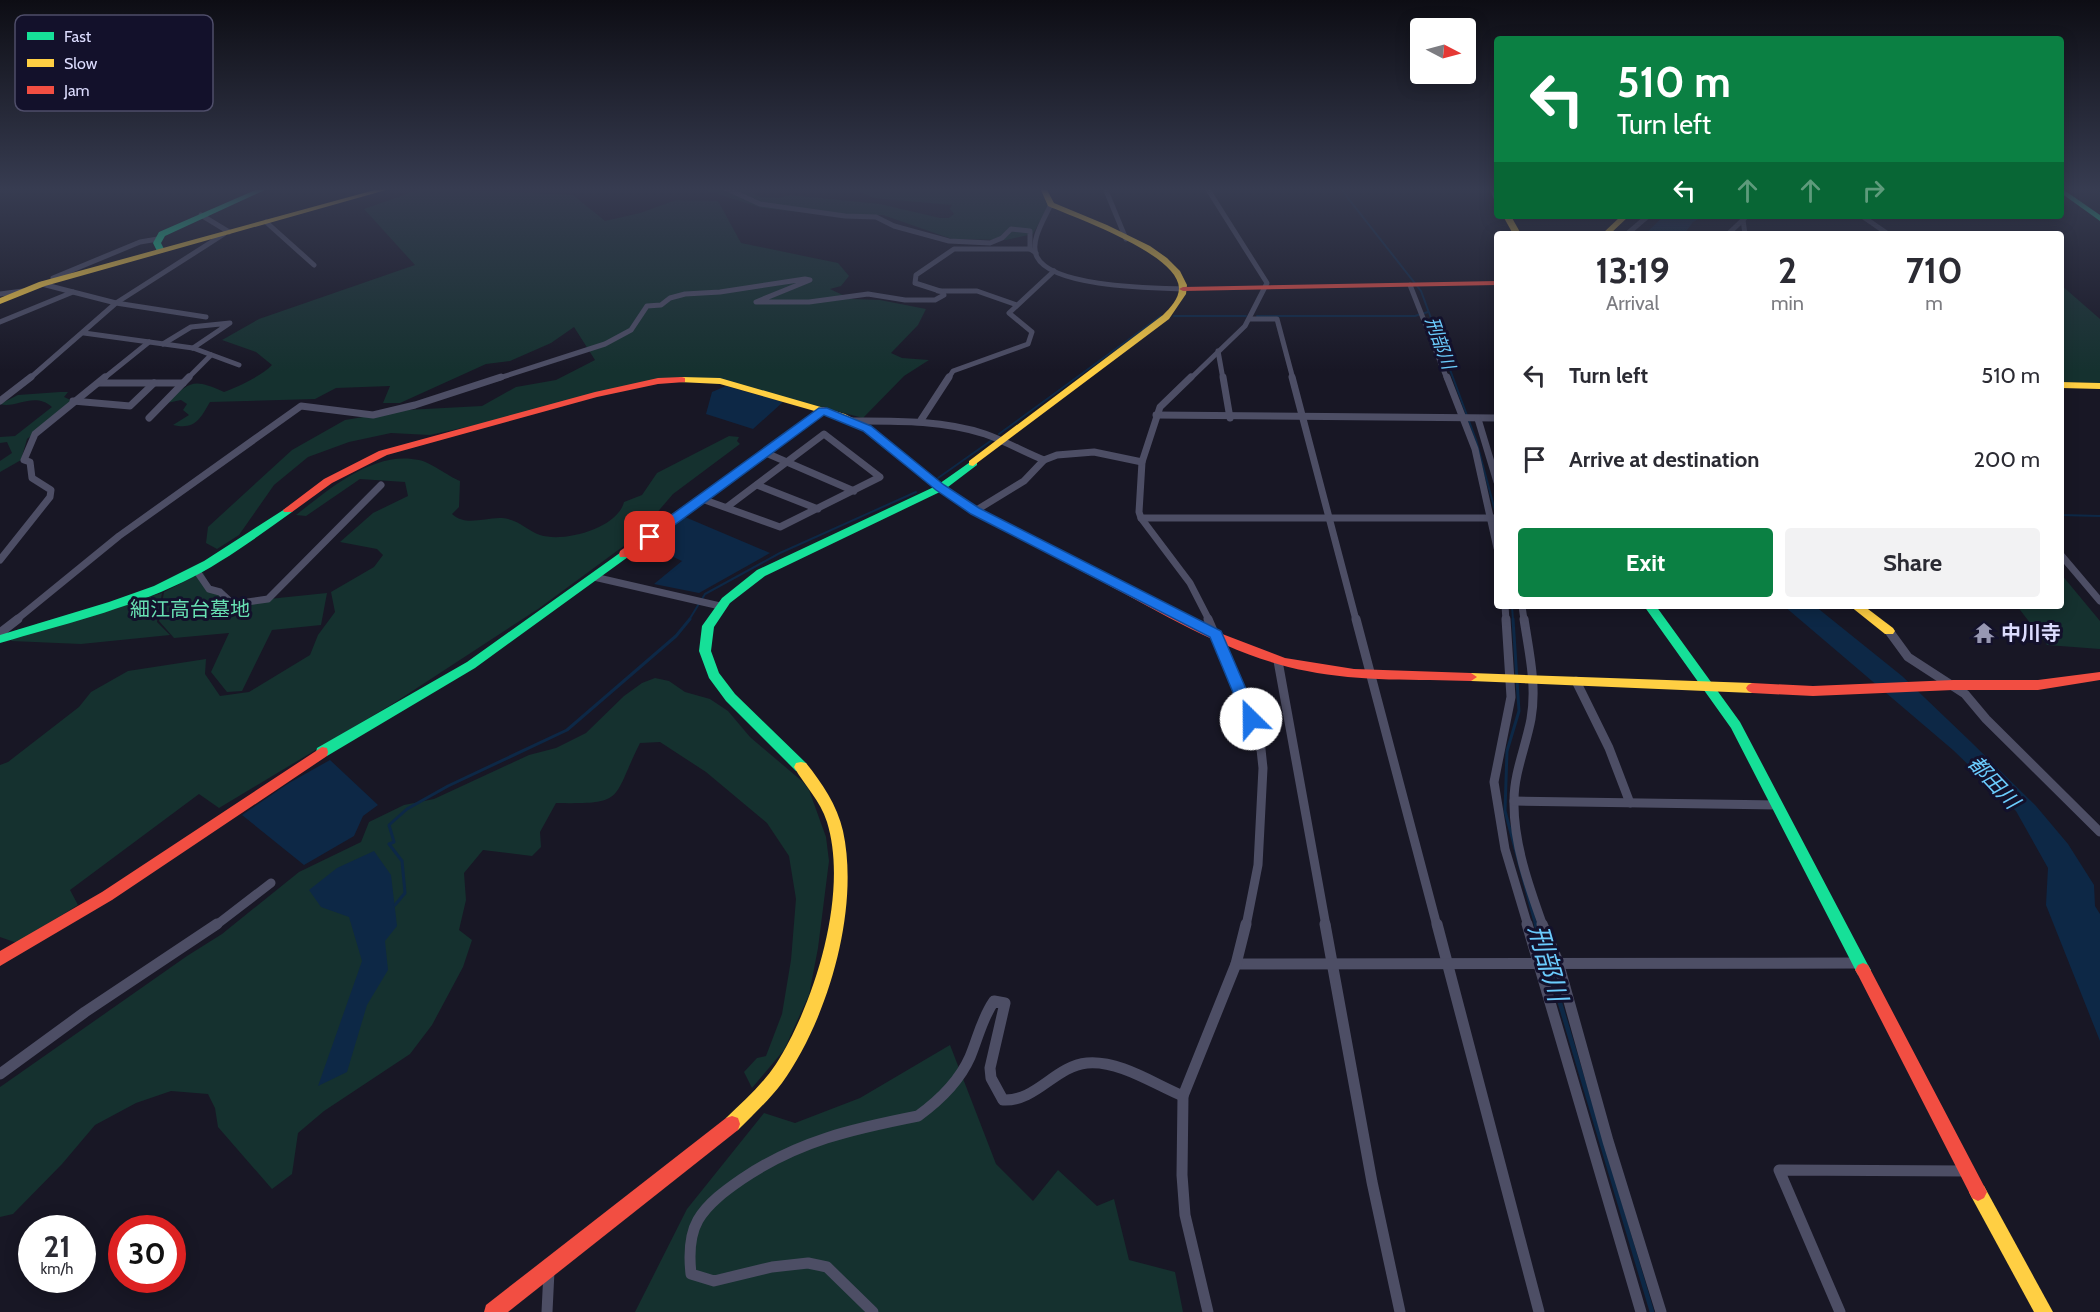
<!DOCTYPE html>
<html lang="en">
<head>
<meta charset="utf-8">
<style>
	:root { --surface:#fff; --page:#f2f2f3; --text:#2b2b33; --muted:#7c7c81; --accent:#0b8043 }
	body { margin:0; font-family:Cabin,"Noto Sans JP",sans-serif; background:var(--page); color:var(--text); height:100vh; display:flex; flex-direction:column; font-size:22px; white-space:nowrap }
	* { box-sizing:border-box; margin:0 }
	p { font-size:20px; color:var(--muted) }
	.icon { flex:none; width:33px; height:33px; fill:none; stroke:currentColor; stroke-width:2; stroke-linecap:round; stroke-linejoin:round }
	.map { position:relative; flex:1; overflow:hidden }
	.details { position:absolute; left:1494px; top:231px; width:570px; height:378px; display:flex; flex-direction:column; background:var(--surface); border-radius:6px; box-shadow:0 3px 15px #0003 }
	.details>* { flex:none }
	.top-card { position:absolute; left:1494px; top:36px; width:570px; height:183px; border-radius:6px; box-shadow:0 3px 15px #0003; background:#0b8043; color:#fff; overflow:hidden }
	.needle { width:39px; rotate:96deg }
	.fabs { position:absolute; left:1410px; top:18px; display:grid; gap:12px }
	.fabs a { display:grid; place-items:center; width:66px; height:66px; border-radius:6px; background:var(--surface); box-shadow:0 3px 15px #0003; font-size:30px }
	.speed { position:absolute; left:18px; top:1215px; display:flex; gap:12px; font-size:30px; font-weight:700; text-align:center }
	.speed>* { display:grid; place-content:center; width:78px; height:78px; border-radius:50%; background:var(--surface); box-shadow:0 3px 15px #0003; line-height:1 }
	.speed small { font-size:15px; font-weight:400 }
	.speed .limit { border:9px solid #d22; background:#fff; color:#111 }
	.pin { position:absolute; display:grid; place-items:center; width:51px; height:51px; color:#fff; margin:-26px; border-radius:12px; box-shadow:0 3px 9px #0006 }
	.me { position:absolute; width:66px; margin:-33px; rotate:337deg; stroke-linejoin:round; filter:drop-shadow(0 0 4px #0008) }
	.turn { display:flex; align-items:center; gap:21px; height:126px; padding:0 24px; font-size:27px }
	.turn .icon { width:78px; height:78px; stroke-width:2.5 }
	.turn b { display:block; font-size:42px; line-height:51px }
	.lanes { display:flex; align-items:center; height:57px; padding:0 24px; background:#0003; justify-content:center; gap:30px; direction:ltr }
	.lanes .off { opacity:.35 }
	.eta { display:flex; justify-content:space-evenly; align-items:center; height:102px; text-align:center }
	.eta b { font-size:36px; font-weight:800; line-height:42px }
	.action { display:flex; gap:12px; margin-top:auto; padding:12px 24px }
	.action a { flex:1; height:69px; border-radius:6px; background:var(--accent); color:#fff; font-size:24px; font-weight:800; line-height:69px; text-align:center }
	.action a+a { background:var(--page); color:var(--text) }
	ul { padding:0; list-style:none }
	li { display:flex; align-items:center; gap:18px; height:84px; padding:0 24px }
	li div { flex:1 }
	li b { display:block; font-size:22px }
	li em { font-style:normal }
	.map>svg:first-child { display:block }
	.green { fill:#15312f }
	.water { fill:#0d2846 }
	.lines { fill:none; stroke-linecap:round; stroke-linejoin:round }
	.stream-far2 { stroke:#0d2846; stroke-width:2 }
	.stream-far1 { stroke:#0d2846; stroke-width:3 }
	.stream { stroke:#0d2846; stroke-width:4.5 }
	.street-far3 { stroke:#4d4e65; stroke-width:5 }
	.street-far2 { stroke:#4d4e65; stroke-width:7 }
	.street-far1 { stroke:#4d4e65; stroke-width:9 }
	.street { stroke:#4d4e65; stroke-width:11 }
	.fast { fill:#16e098; fill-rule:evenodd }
	.slow { fill:#ffcf43; fill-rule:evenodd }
	.jam { fill:#f24e42; fill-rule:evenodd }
	.route { fill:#1a73e8; stroke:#114b97; stroke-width:1.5 }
	.labels { text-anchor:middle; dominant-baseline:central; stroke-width:6; stroke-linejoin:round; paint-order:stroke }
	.far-water-label { font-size:18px; font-style:italic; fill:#6bccfd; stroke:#13112b }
	.park-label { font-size:20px; fill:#67dfb2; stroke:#13112b }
	.poi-label { font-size:20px; font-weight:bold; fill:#dcdcfe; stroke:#13112b; text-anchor:start }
	.water-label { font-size:21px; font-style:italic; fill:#6bccfd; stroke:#13112b }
	.near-water-label { font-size:26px; font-style:italic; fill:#6bccfd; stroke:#13112b }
	.key { fill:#13112b; stroke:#4f4e6a; stroke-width:1.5 }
	.key-label { font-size:16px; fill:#dcdcfe }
</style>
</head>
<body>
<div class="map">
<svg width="2100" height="1312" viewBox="0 0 2100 1312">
	<rect width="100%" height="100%" fill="#181725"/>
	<g class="green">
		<path d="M 424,188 L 573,195 L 605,221 L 640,213 L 676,200 L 718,201 L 741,243 L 838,263 L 849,276 L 841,286 L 830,289 L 851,299 L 880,300 L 926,309 L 918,325 L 891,353 L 902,358 L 929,360 L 904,376 L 863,418 L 744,387 L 679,379 L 615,390 L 521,415 L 430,435 L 391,433 L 349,442 L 308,457 L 274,485 L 239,535 L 217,549 L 206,543 L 208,527 L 292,450 L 345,420 L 406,410 L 482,406 L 516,387 L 556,380 L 595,360 L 574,327 L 551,343 L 510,361 L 486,364 L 400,403 L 383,403 L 390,386 L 336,388 L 315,399 L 210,402 C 200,419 195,430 173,425 L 189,415 L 183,410 L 187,404 L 181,400 L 167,403 C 191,380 194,379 224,392 C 238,387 263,375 272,365 L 256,352 L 222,340 L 259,319 L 415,265 L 364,209 Z"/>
		<polygon points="699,188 742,188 760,197 778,198 790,195 880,204 940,218 949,218 954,214 950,209 952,205 873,198 855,188 1039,188 1048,206 1033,234 1006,240 952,239 883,215 828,215 762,208"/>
		<polygon points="2061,285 2100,319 2100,383 2061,382"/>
		<path d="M 60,392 L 68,392 L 64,397 L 73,401 L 27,439 L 21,460 L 0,472 L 0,461 L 12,453 L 7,442 L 0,443 L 0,437 L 15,436 L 52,407 C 34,391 16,409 0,404 L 18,395 Z"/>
		<path d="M 729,436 L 739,437 L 737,441 L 740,444 L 673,494 L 636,537 L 538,609 L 394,703 L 219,808 L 199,794 L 70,890 L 78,905 L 17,943 L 0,937 L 0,765 L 8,762 L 79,707 L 91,692 L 128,671 L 206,659 L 205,674 L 220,696 L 249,692 L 310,655 L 318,635 L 335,612 L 331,592 L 374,567 L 383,555 L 377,549 L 340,542 L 373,513 L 408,496 L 405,482 L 360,479 L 306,516 L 296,515 C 329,489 374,450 419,460 C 430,462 448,476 460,481 L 459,507 L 452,514 C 466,527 485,517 502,518 C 518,519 528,531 540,535 C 564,543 618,528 624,502 L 642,495 L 657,473 Z"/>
		<polygon points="203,572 211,589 230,603 327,593 321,625 272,630 242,691 227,692 211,672 229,633 174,638 159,621 164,592"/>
		<polygon points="2061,574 2100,621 2100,649 2047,645 2017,606 2061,606"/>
		<polygon points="162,593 157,622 170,635 81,644 11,641 13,638"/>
		<path d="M 655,678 L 669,681 L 685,692 L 710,699 L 728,711 L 750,737 L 803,782 L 809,790 L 826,837 L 829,861 L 818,948 L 809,995 L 784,1050 L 752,1088 L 744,1072 L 757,1058 L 766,1056 L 782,1014 L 791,960 L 796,899 L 789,856 L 767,823 L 706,772 L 660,742 L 640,743 C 611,801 626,804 556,803 L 540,832 L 541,847 L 532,856 L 483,850 L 464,873 L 466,900 L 459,930 L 472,940 L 463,967 L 432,1025 L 410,1054 L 324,1111 L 298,1133 L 292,1174 L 272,1189 L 218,1127 L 215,1108 L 208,1094 L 171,1091 L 136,1103 L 95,1125 L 62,1164 L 13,1214 L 0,1217 L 0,1087 L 3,1085 L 187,956 L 222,934 L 299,872 L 361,842 L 369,822 L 404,805 L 434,799 L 529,755 L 556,748 L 586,733 L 624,696 L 642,683 Z"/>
		<polygon points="950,1045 996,1164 1033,1201 1058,1170 1097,1206 1114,1199 1129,1260 1175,1272 1183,1312 635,1312 687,1209 764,1113 795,1123 860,1098"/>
	</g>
	<g class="water">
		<polygon points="1664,216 1704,216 1693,222 1684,234 1645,234"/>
		<polygon points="726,386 783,402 753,429 706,414 712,392"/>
		<polygon points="685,517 770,553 699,593 654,584 682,561 650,546"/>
		<polygon points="1784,606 1815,606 1902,676 1970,741 2036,806 2068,844 2094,885 2095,906 2100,914 2100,1041 2046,905 2048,868 2016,811 1953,750"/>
		<polygon points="330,760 378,805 363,816 354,836 304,865 242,815 289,783"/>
		<polygon points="374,851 391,875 397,926 385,941 388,970 367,1005 347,1072 318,1086 362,961 349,917 321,907 309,890 337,868"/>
	</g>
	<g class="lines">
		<g class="stream-far2">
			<polyline points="1340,188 1421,291 1476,440 1497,518"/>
			<polyline points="1174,316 1246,316"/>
			<polyline points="1257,316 1415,316 1428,312"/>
			<polyline points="999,434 1161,316"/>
			<polyline points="938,478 992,440"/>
			<polyline points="2061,515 2100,516"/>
			<polyline points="1512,606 1513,620"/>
			<polyline points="689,620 705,594 780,553 916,492"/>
		</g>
		<g class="stream-far1">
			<polyline points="1513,619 1519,711 1507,751 1505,811 1536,926"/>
			<polyline points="395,905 405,893 402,861 389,844 394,842 389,825 407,809 448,786 567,730 676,636 690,619"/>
		</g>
		<g class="stream">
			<polyline points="1536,924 1547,960"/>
			<polyline points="1549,966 1652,1312"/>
		</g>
		<g class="street-far3">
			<polyline points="725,188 760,204 845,216 876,217 894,226 949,241 990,243 1002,238 1011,229 1030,231 1030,249"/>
			<polyline points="1105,188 1126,239"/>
			<path d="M 1051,204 C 1045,218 1029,241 1037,257 C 1052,287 1152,288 1183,289"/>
			<polyline points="201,215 229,232"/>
			<polyline points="1862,216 1888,234"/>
			<polyline points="1743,220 1745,234"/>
			<polyline points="266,222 314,265"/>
			<polyline points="1627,234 1648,216"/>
			<polyline points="1728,234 1747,216"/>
			<polyline points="53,278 140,242 158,239"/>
			<polyline points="1410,285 1447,379"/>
			<polyline points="938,291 977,291 1017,305"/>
			<polyline points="73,292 116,303 224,234"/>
			<polyline points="0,294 23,291"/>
			<polyline points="1250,319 1277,319 1293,379"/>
			<polyline points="0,322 73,292 42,284"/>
			<polyline points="84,333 193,348 239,365"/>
			<polyline points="163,344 191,327 230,323 193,348"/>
			<polyline points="1218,351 1223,379"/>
			<polyline points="29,379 116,303 206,317"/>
			<polyline points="103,379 149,342"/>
			<polyline points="187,379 211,355"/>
			<polyline points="496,379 605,344 631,330 647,306 661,305 670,298 685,294 720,292 805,279 810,280 756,302 809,302 868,294 905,300 935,300 944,295 943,292 915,283 916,275 954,249 1030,249 1036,253"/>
			<polyline points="948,379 953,371 1028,344 1032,332 1009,313 1054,271"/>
			<polyline points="1190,379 1245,326 1267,283 1207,188"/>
		</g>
		<g class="street-far2">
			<polyline points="1223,377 1230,418"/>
			<polyline points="1292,377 1356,620"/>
			<polyline points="1447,377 1475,449 1497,548"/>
			<polyline points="99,383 183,383"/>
			<polyline points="0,401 31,377"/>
			<polyline points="73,401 130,406 154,383"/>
			<polyline points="1156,415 1497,418"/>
			<polyline points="149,418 189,377"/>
			<polyline points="1478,419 1497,482"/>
			<polyline points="921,420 949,377"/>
			<path d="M 852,421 C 896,421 942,420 985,434 C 1005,441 1024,452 1044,460"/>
			<polyline points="766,453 854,491"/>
			<polyline points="1142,462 1139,512 1141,518 1190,583 1209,620"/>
			<polyline points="757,485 818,509"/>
			<polyline points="702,499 780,527 880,477 824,434 727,507"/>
			<polyline points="975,511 1024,481 1044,460 1057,455 1094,452 1142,462 1160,407 1191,377"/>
			<polyline points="1141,518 1497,518"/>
			<polyline points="2061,555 2100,601"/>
			<polyline points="0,560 50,497 51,490 32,478 30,462 24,460 35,434 105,377"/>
			<polyline points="196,570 209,589 220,592 233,604 268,599 381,485"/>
			<polyline points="594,577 720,606"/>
			<polyline points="1505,606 1506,620"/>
			<polyline points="1522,606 1524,620"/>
			<polyline points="16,620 119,536 301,406 373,415 415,405 501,377"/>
		</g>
		<g class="street-far1">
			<polyline points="1208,619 1260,740 1263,768 1258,865 1246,926"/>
			<polyline points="1356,619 1437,926"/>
			<polyline points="1506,619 1511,697 1494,782 1505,849 1528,926"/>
			<path d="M 1524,619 C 1529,652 1537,686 1531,719 C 1526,746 1514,773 1514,800 C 1513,842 1529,887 1543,926"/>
			<polyline points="1889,631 1908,657 1965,694 1986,719 2100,832"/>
			<polyline points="0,633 18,619"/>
			<polyline points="1278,661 1326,926"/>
			<polyline points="1576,681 1609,748 1630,803"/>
			<polyline points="1514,801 1778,805"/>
			<polyline points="215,926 271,883"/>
		</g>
		<g class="street">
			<polyline points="1325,924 1372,1182 1400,1312"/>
			<polyline points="1437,924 1539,1312"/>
			<polyline points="1527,924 1641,1312"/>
			<polyline points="1542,924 1558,962 1608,1141 1661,1312"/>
			<polyline points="1236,964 1860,963"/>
			<polyline points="0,1074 85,1012 217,924"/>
			<polyline points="547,1312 549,1271"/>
			<path d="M 873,1312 L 827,1267 L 808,1263 L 772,1267 L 714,1281 L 691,1274 C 689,1256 689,1236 698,1220 C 708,1203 726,1190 742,1179 C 798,1141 852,1129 918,1116 C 940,1100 959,1082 970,1057 C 978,1038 982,1018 994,1001 L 1005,1003 L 990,1068 L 991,1078 L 1003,1100 C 1036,1102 1055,1066 1087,1063 C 1119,1060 1154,1084 1183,1096"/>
			<polyline points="1208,1312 1185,1215 1182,1175 1183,1096 1236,964 1246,924"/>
			<polyline points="1840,1312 1779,1170 1966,1171"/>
		</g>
		<g class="fast">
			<polygon points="260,188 269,188 165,236 161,243 165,251 161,253 158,253 153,243 159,232"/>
			<polygon points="1489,188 1495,188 1497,199 1494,199"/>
			<polygon points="2061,188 2100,215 2100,221 2061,193"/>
			<polygon points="973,460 977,461 977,465 944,490 765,576 730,603 714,627 711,651 719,673 735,694 806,763 808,767 806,771 801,772 796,771 726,701 709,678 699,651 702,626 722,598 757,570 936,486"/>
			<path d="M 288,507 L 292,508 L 293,510 L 292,512 C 257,537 222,563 183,582 C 125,610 61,625 0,643 L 0,635 L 109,602 L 154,586 L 204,561 Z"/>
			<polygon points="624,550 628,551 629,554 628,557 475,668 327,756 317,756 316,752 317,748 467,662"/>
			<polygon points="1644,606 1656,606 1740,722 1868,965 1871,970 1868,975 1863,977 1858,975 1731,728"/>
		</g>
		<g class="slow">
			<polygon points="382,188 393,188 45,286 0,304 0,298 39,282"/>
			<path d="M 1040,188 L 1046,188 L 1054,203 L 1107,225 L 1150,246 L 1167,258 L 1180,271 L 1187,285 L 1186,294 L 1169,319 L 973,466 L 969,465 L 969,461 L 1163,315 C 1170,308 1179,299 1179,288 C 1178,254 1076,218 1048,206 Z"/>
			<polygon points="1503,216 1511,216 1521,234 1513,234"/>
			<polygon points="1621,216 1629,216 1610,234 1602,234"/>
			<polygon points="682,377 720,378 845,414 870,427 944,486 979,509 1099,570 1101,573 1099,576 1091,576 971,513 936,490 864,431 839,418 720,384 679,382 679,378"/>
			<polygon points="2061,382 2100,383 2100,389 2061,388"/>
			<polygon points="1850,606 1864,606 1893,628 1895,631 1893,634 1885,634"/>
			<polygon points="1471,673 1752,683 1756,685 1758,688 1756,691 1752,693 1471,681 1465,677"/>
			<path d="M 801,762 L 806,763 C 822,783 837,805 843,831 C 860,909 828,1019 782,1083 C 769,1100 753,1115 738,1130 L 732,1132 L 726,1130 L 724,1124 L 726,1118 C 744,1101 762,1085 776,1064 C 815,1003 849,893 827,822 C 820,800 805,786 794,767 L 796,763 Z"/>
			<polygon points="1978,1183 1984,1186 2053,1312 2034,1312 1972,1198 1969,1192 1972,1186"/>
		</g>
		<g class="jam">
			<polygon points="1497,281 1497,285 1183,291 1179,289 1183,287"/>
			<polygon points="682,377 685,378 685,382 658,384 597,397 387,455 332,483 292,512 284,512 283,510 324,479 379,451 595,392 658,378"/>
			<polygon points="823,407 826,408 826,412 628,557 620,557 619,554 620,551"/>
			<path d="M 1095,569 L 1217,632 L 1285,658 L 1354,669 L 1471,673 L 1477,677 L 1471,681 C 1417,679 1361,682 1307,671 C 1229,656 1161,612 1091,576 L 1089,573 L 1091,570 Z"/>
			<polygon points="2100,672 2100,680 2038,690 1953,690 1813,696 1752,693 1748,691 1746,688 1748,685 1752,683 1813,686 1953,680 2038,680"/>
			<polygon points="322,747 327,748 328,752 327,756 112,900 0,966 0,951 102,892"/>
			<polygon points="1863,963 1868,965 1984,1186 1987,1192 1984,1198 1978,1201 1972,1198 1858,975 1855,970 1858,965"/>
			<polygon points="732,1116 738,1118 740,1124 738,1130 508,1312 484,1312 486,1305 726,1118"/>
		</g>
	</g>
	<linearGradient id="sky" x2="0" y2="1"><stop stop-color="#0d0d14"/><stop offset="0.51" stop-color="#373c51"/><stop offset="1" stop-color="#373c51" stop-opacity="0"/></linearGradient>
	<rect width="2100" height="371" fill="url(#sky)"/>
	<polygon class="route" points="819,408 827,408 871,426 944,485 979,508 1221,631 1259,719 1257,723 1246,723 1244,719 1210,637 971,514 936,490 863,431 824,415 654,540 645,540 645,534"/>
	<defs>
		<symbol id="temple-bare" viewBox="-9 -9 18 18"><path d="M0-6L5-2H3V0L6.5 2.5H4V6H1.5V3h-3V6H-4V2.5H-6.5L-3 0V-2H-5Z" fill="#9797b2" stroke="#13112b" stroke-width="2.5" paint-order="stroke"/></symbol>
	</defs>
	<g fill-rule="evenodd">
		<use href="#temple-bare" x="1969" y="618" width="30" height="30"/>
	</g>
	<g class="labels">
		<g class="far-water-label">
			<text transform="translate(1440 343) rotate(70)">刑部川</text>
		</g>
		<g class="park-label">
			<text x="190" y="609">細江高台墓地</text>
		</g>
		<g class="poi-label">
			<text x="2001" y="633">中川寺</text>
		</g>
		<g class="water-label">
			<text transform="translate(1994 782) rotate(47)">都田川</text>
		</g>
		<g class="near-water-label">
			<text transform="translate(1548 963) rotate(74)">刑部川</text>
		</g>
	</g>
	<rect x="15" y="15" width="198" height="96" rx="9" class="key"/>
	<rect x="27" y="32" width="27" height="8" fill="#16e098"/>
	<rect x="27" y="59" width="27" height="8" fill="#ffcf43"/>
	<rect x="27" y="86" width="27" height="8" fill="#f24e42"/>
	<g class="key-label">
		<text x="64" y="42">Fast</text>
		<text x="64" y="69">Slow</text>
		<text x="64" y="96">Jam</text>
	</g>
</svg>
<div class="fabs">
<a><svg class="needle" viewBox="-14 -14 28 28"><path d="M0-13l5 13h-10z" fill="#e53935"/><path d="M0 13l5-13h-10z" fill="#7c7c81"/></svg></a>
</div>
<div class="speed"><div>21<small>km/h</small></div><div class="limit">30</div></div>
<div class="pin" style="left:650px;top:537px;background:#d93025"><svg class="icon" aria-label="arrive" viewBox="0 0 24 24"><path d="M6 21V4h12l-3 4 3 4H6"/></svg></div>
<svg class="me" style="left:1251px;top:719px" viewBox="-20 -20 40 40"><circle r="19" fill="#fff"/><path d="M0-13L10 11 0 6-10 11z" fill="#1a73e8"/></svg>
<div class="top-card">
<div class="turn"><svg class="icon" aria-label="left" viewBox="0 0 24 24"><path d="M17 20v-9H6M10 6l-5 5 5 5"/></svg><div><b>510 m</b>Turn left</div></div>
<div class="lanes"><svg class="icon" aria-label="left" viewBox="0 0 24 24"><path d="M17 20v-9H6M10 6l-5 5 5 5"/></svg><svg class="icon off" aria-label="ahead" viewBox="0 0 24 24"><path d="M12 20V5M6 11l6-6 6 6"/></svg><svg class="icon off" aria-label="ahead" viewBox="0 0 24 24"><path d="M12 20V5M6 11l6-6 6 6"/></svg><svg class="icon off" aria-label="right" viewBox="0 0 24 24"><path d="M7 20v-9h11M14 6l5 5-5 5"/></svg></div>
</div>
<section class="details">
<div class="eta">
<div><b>13:19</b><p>Arrival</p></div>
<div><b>2</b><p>min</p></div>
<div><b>710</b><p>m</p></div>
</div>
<ul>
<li><svg class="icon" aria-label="left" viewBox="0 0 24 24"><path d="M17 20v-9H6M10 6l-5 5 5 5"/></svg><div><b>Turn left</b></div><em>510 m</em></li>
<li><svg class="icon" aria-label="arrive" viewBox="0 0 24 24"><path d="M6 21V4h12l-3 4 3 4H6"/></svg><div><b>Arrive at destination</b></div><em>200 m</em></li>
</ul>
<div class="action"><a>Exit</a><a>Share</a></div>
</section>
</div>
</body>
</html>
